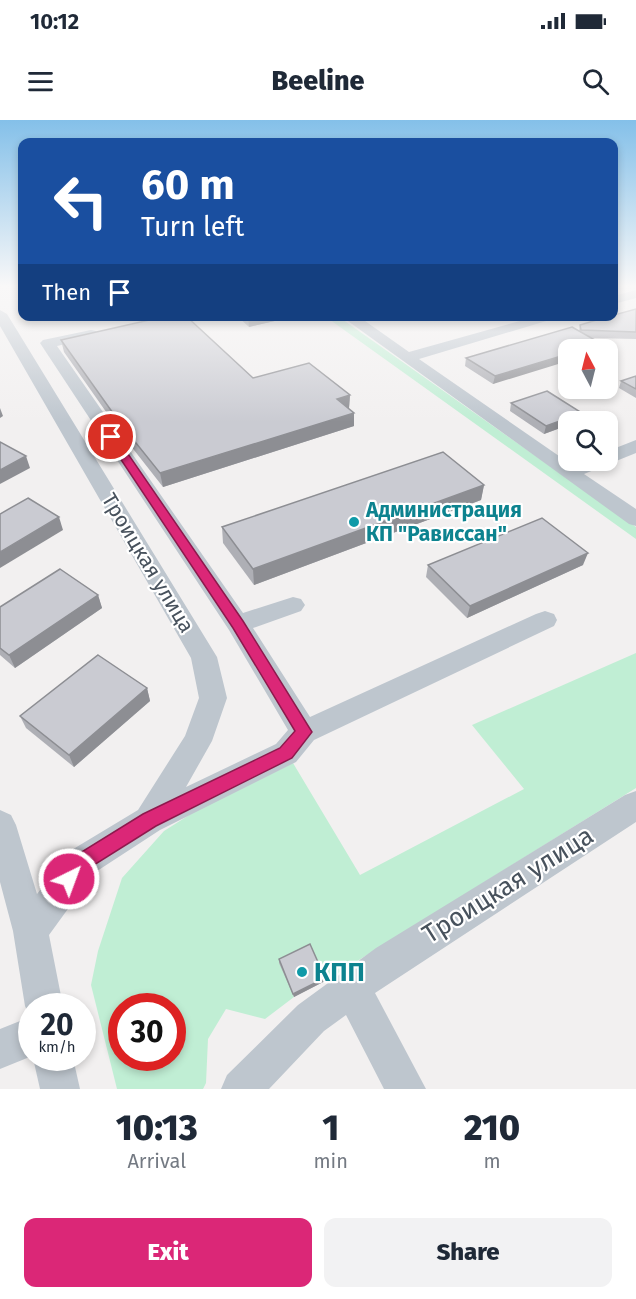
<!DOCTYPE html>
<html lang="en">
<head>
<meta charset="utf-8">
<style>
	:root { --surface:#fff; --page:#f2f2f3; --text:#1f2937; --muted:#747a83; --accent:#db2777 }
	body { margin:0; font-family:"Fira Sans",sans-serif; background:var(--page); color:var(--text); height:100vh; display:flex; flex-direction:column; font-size:22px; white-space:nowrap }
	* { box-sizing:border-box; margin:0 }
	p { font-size:20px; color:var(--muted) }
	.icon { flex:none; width:33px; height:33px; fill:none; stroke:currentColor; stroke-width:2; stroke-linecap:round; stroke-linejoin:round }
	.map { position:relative; height:969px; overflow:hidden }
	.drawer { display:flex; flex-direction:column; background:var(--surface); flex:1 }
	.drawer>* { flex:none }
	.hud { position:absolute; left:18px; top:18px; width:600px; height:183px; border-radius:12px; box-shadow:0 3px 9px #0003; background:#1a4fa0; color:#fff; overflow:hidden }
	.needle { width:39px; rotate:353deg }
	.controls { position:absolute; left:558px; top:219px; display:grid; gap:12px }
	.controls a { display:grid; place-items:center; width:60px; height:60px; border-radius:12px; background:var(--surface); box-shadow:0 3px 9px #0003; font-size:30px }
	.speed { position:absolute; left:18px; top:873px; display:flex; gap:12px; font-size:30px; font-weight:700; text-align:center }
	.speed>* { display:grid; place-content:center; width:78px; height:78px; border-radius:50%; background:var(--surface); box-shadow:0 3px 9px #0003; line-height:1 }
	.speed small { font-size:15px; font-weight:400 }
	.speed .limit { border:9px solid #d22; background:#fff; color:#111 }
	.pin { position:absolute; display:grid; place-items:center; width:51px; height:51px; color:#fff; margin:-26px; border:3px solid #fff; border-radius:50%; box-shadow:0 2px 6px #0007 }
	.me { position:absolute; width:66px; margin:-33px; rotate:42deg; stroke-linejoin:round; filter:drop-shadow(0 0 4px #0008) }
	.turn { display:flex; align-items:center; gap:21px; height:126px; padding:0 24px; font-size:27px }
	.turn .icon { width:78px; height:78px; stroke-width:2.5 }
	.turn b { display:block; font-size:42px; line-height:51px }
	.then { display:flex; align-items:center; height:57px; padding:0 24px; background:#0003; gap:12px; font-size:22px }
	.eta { display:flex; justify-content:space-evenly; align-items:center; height:102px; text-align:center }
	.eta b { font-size:36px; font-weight:800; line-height:42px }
	.primary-button { display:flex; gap:12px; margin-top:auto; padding:12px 24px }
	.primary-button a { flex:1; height:69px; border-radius:12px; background:var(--accent); color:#fff; font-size:24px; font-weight:800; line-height:69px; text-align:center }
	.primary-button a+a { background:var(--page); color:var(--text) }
	.status { display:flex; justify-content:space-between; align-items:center; height:42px; padding:0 30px; background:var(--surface); direction:ltr }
	.status svg { height:16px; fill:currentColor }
	header { display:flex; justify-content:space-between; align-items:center; height:78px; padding:0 24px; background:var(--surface); font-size:27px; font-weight:800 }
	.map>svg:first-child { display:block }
	.green { fill:#c0eed4; fill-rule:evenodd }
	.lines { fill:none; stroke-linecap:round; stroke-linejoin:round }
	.minor { fill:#bec6ce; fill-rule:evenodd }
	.wall { fill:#aeafb5 }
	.shaded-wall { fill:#8d8e93 }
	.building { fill:#cacbd2; stroke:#8d8e93; stroke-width:1.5 }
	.route { fill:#db2777; stroke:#8e194d; stroke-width:1.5 }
	.culture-dot { fill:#0f9aa8; stroke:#fff; stroke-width:2 }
	.labels { text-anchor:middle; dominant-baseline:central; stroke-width:4.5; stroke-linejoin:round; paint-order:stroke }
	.culture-label { font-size:21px; font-weight:bold; fill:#0d838f; stroke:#fff; text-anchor:start }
	.street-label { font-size:21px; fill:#48525d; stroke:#fff }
	.near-street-label { font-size:26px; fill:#48525d; stroke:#fff }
	.near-culture-label { font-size:26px; font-weight:bold; fill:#0d838f; stroke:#fff; text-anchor:start }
</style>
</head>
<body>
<div class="status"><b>10:12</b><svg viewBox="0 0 49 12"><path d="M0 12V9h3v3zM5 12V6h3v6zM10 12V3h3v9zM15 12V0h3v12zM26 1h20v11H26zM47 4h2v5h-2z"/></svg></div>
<header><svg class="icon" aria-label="menu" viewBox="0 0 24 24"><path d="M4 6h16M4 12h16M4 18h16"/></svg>Beeline<svg class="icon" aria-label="search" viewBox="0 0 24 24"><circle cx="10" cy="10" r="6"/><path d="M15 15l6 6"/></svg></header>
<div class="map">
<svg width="636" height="969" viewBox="0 0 636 969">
	<rect width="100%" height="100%" fill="#f2f0f0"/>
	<g class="green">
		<polygon points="326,197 339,197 636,407 636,419"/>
		<path d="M 636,533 L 636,668 L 325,861 L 310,828 L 280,843 L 294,877 L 265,899 L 226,889 L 208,919 L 206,963 L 203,969 L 117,969 L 91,865 L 98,831 L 122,758 L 164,711 L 194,692 L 293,643 L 360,755 L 524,669 L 472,605 ZM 122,886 L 172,886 L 172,938 L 122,938 Z"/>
	</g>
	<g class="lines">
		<g class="minor">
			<polygon points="636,170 636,178 614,184 614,176"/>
			<polygon points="0,190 7,194 217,537 227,578 212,621 186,667 276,624 288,610 229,510 40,223 43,220 91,210 96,211 98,214 96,217 57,226 243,493 293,477 301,479 305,485 301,491 253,508 310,597 536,494 545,491 554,494 557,500 554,506 314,620 296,642 160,710 94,753 49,815 63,886 32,886 32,936 0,949 0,909 30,897 25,886 13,811 0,762 0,690 11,695 16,705 37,774 70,731 138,690 185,616 199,578 191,538 0,206"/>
			<polygon points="341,196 358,196 409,232 538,196 563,196 419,239 572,345 583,340 608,340 608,331 636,320 636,333 584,354 636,389 636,406 629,404"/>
			<polygon points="636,671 636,702 375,873 426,969 384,969 346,895 324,911 269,969 221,969 227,955 298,885 376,828 625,675"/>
			<polygon points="33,938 73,938 80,969 40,969"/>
		</g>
	</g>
	<g class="wall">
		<polygon points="636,189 636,219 591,218 602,224 601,230 568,230 493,264 465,246 466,238 579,211 580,205"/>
		<polygon points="237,196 279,196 279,200 249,207"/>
		<polygon points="61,220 253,258 350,275 349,288 348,288 354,306 163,367 123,316 64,232"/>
		<polygon points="636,256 636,278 619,268 621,261"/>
		<polygon points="511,283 580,301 544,314 510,291"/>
		<polygon points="484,365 481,380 254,465 223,423 222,407"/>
		<polygon points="428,445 583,445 467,498 426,457"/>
		<polygon points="98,475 102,488 15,548 0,535 0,487"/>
		<polygon points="147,568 150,581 74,647 26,608 20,596"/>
		<polygon points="279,839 325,858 325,861 294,877 279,843"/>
	</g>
	<g class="shaded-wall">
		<polygon points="248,196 279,196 279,200 249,207"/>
		<polygon points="602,224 601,230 583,230"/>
		<polygon points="568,234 568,241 493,264 495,256"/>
		<polygon points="350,275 349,288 337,292 337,279"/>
		<polygon points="0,288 3,296 0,298"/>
		<polygon points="354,293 354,306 163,367 160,353"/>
		<polygon points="582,293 580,301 568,302 568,305 544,314 546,306"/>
		<polygon points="26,336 30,348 0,364 0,350"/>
		<polygon points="484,365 481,380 254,465 253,449"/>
		<polygon points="59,397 63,410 0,448 0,432"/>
		<polygon points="588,433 583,445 467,498 470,486"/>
		<polygon points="98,475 102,488 15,548 9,535"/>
		<polygon points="147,568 150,581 74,647 69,635"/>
		<polygon points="325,858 325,861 294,877 293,874"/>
	</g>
	<g class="building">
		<polygon points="636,189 636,212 581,210 580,205 610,196 614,196 614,195"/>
		<polygon points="167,196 186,196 253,258 309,243 350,275 337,279 354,293 160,353 120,303 61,220"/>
		<polygon points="572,207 602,224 583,230 568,230 568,234 495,256 466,238"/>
		<polygon points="636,256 636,269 621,261"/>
		<polygon points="547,271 582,293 546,306 511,283"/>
		<polygon points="0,322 26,336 0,350"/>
		<polygon points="443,332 484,365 253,449 222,407"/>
		<polygon points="28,378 59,397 0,432 0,394"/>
		<polygon points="542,398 588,433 470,486 428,445"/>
		<polygon points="60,449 98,475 9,535 0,528 0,487"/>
		<polygon points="98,535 147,568 69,635 20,596"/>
		<polygon points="310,824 325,858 293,874 279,839"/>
	</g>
	<linearGradient id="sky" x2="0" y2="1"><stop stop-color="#84c0e9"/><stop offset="0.55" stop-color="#f9f8f8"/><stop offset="1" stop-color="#f9f8f8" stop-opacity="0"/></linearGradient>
	<rect width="636" height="302" fill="url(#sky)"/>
	<polygon class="route" points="108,315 115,315 243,501 312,612 292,638 156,706 89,748 76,766 69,769 63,766 60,759 75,736 143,694 280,628 295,611 233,508 106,317"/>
	<g class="culture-dot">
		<circle cx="354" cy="402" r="6"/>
		<circle cx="302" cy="852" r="6"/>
	</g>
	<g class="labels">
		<g class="culture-label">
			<text x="366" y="390">Администрация<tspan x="366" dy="24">КП "Рависсан"</tspan></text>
		</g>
		<g class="street-label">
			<text transform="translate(148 443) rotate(59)">Троицкая улица</text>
		</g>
		<g class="near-street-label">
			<text transform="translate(508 765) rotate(-32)">Троицкая улица</text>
		</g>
		<g class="near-culture-label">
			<text x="314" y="852">КПП</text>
		</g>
	</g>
</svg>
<div class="controls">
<a><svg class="needle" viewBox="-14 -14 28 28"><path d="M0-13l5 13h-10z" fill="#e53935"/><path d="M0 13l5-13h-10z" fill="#747a83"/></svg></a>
<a><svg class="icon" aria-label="search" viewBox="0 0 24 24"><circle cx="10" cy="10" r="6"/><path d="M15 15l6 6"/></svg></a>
</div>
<div class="speed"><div>20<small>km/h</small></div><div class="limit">30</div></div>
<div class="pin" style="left:111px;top:317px;background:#d93025"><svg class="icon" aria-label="arrive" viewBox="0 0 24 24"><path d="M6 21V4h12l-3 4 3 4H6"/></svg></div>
<svg class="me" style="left:69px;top:759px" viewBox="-20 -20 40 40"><circle r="17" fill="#db2777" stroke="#fff" stroke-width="3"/><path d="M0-11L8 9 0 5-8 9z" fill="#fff"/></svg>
<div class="hud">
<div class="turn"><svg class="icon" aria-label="left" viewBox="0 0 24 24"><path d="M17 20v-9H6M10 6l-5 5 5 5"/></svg><div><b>60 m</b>Turn left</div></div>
<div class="then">Then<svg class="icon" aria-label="arrive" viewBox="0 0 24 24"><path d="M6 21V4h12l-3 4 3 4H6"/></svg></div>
</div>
</div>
<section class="drawer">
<div class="eta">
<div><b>10:13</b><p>Arrival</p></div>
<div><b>1</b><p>min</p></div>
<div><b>210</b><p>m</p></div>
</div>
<div class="primary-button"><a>Exit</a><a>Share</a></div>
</section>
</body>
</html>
